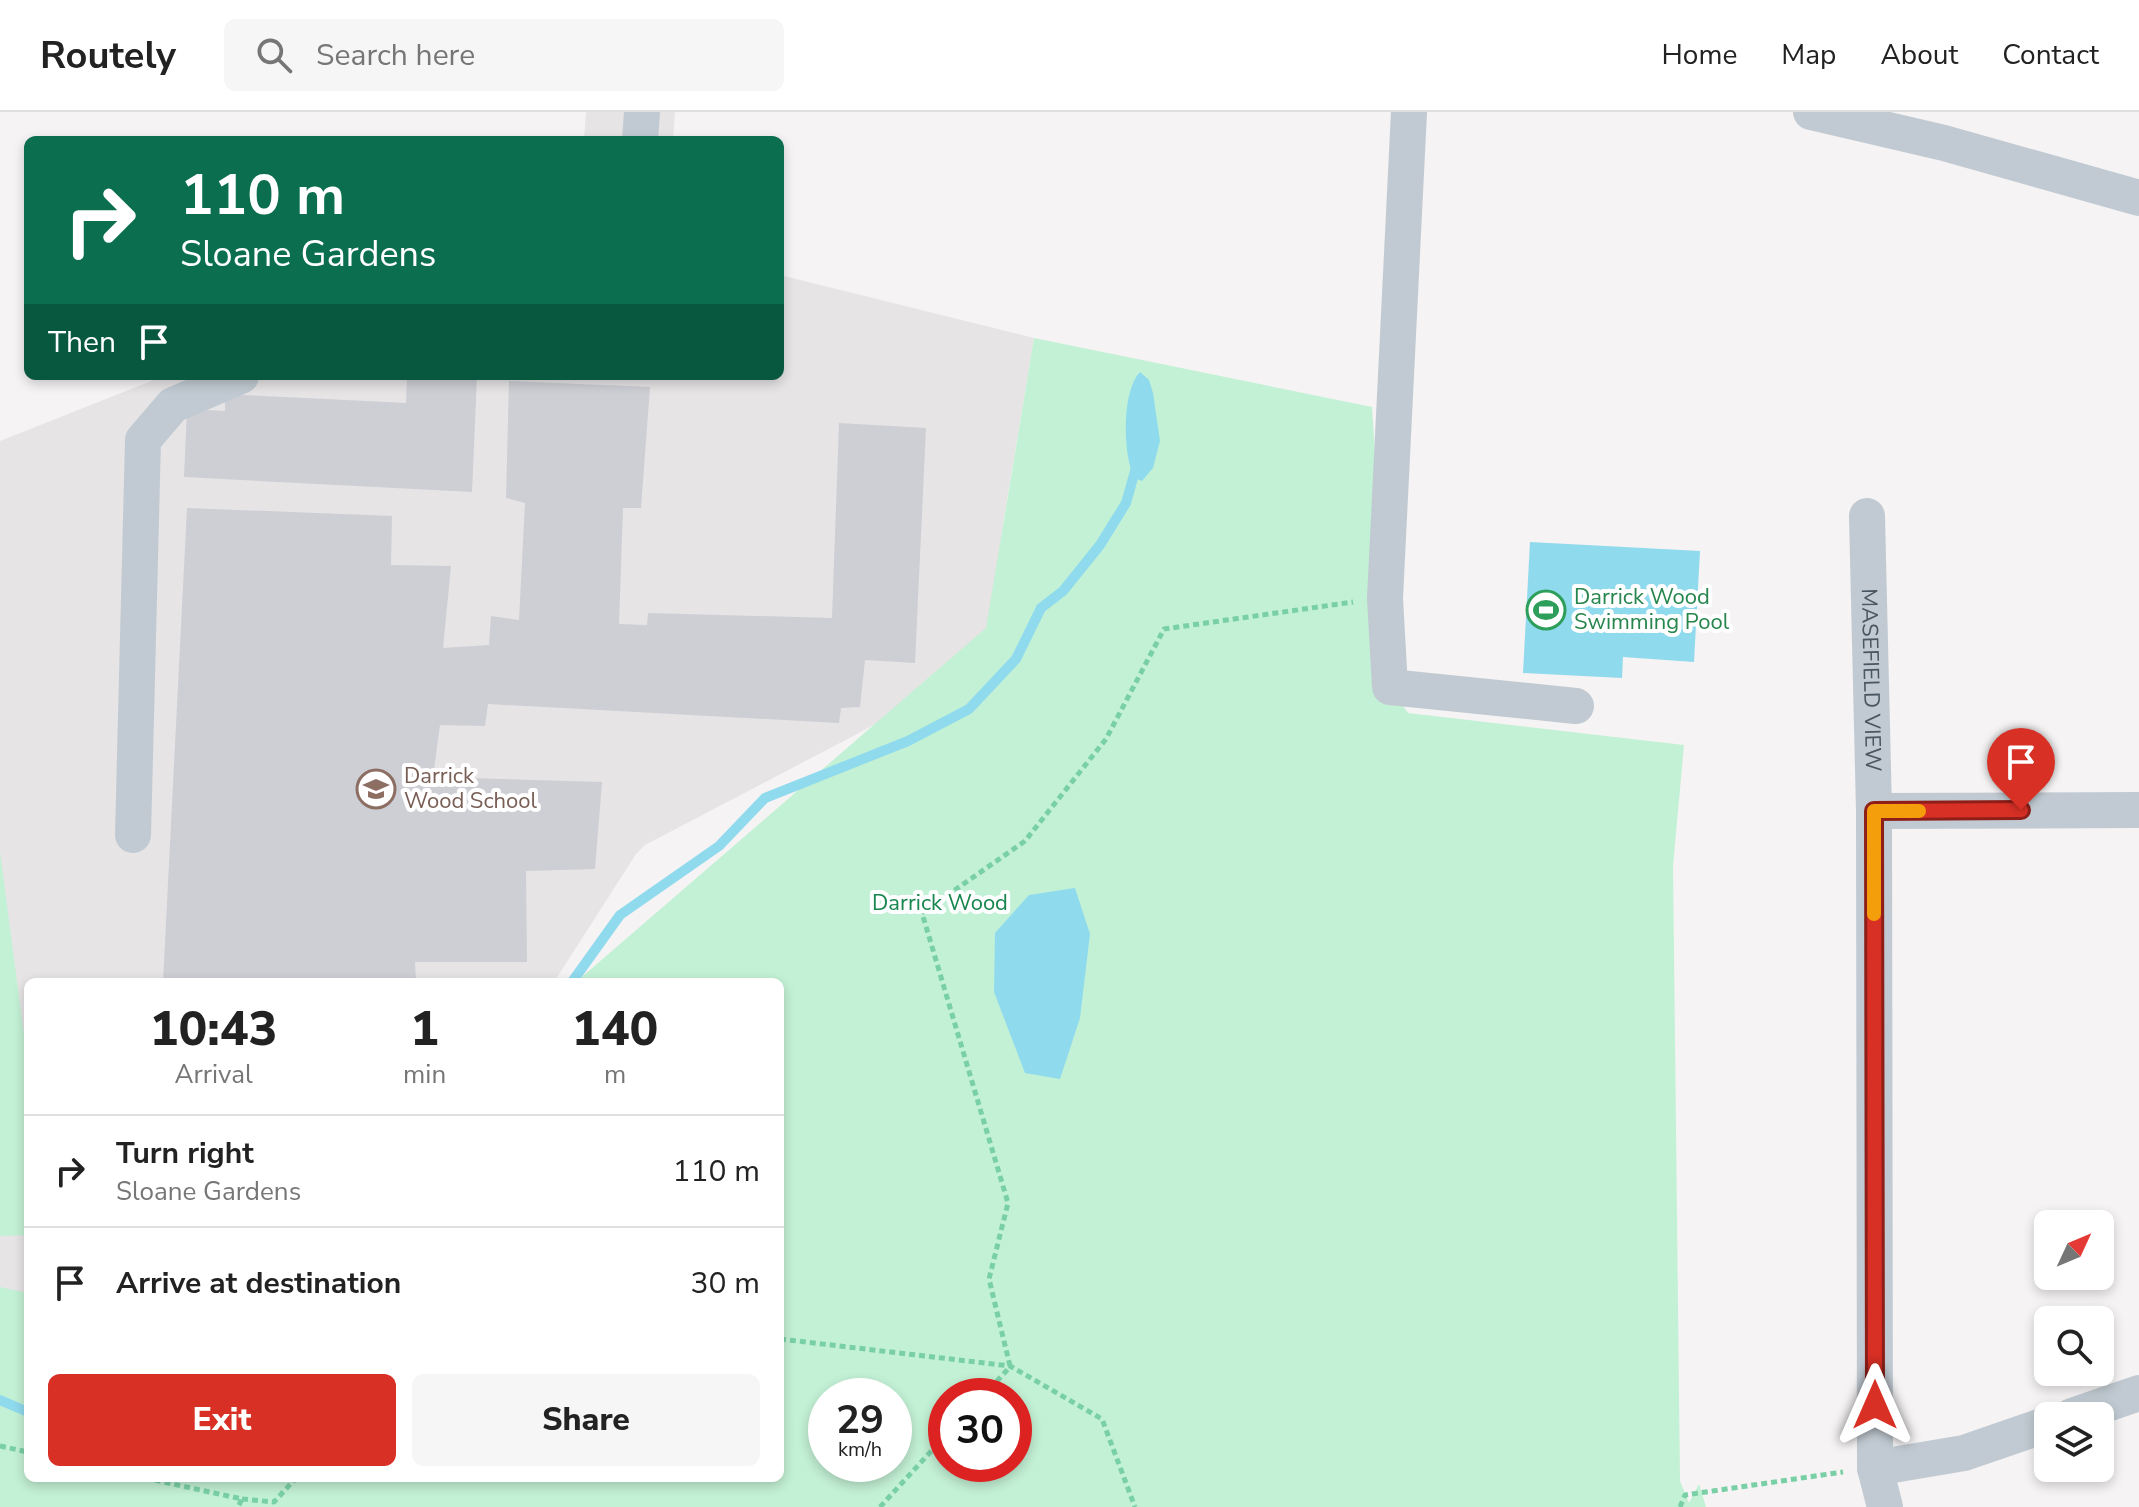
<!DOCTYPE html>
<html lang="en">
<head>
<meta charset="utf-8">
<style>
	:root { --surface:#fff; --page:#f6f6f6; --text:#222; --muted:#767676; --line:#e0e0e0; --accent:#d93025 }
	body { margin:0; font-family:"Nunito Sans",sans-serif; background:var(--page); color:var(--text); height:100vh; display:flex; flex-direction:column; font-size:30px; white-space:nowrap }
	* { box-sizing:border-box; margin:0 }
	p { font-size:26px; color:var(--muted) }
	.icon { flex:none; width:44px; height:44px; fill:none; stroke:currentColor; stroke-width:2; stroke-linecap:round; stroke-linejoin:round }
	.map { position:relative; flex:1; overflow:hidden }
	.drawer { position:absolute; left:24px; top:866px; width:760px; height:504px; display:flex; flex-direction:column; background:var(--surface); border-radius:12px; box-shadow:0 4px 12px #0003 }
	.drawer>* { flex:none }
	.guide { position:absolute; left:24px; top:24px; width:760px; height:244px; border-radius:12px; box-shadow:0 4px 12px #0003; background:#0b6e4f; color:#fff; overflow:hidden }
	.needle { width:52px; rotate:46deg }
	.fabs { position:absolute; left:2034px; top:1098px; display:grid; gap:16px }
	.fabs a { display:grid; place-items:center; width:80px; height:80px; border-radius:12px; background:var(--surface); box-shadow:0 4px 12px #0003; font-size:40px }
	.speed { position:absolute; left:808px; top:1266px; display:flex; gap:16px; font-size:40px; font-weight:700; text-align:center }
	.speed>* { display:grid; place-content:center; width:104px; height:104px; border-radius:50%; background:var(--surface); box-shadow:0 4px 12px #0003; line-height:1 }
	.speed small { font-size:20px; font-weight:400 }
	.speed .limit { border:12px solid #d22; background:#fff; color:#111 }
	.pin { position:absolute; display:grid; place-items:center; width:68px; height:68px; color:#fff; margin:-82px -34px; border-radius:50% 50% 50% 0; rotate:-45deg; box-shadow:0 0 8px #0007 }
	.pin .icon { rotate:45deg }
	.me { position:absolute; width:88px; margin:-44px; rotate:0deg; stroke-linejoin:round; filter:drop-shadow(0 0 6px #0008) }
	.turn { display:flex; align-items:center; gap:28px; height:168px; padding:0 24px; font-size:36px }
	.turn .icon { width:104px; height:104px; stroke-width:2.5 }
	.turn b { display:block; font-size:56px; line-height:68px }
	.then { display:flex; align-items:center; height:76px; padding:0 24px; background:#0003; gap:16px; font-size:30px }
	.eta { display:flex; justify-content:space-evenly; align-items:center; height:136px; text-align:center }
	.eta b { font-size:48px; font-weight:800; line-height:56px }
	.button { display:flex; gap:16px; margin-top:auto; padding:16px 24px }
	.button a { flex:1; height:92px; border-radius:12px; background:var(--accent); color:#fff; font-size:32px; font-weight:800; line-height:92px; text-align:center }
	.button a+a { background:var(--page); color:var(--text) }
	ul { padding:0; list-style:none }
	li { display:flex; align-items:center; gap:24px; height:112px; padding:0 24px; border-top:2px solid var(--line) }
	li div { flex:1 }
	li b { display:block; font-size:30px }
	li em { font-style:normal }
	header { display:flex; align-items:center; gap:48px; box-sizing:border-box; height:112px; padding:0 40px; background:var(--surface); border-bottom:2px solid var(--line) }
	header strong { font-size:38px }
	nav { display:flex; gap:44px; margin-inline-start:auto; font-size:28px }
	.search { width:560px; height:72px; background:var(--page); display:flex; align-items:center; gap:20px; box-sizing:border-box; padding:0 28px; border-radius:12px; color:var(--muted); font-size:30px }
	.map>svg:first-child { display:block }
	.education { fill:#e6e4e5 }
	.green { fill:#c3f1d5; fill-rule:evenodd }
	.water { fill:#90daee }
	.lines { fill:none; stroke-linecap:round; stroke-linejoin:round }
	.stream { stroke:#90daee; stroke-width:10 }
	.building { fill:#cdcfd5 }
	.path { stroke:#7ad0a6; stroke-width:5; stroke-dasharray:6 4; stroke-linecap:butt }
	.minor { stroke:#c1cad2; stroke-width:36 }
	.route-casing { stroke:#8d1f18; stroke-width:20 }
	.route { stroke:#d93025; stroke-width:14 }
	.slow { stroke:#f59e0b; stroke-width:14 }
	.labels { text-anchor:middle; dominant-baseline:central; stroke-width:8; stroke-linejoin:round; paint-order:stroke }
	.leisure-label { font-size:22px; fill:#27864d; stroke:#fff; text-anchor:start }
	.street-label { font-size:22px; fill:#4a5661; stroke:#fff }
	.education-label { font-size:22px; fill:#785e54; stroke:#fff; text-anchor:start }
	.park-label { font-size:22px; fill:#17864f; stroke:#fff }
</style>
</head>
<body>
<header>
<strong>Routely</strong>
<div class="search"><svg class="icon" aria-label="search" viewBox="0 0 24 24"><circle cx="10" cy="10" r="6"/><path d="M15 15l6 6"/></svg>Search here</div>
<nav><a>Home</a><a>Map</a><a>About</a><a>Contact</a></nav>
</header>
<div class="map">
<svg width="2139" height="1395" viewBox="0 0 2139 1395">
	<rect width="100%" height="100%" fill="#f5f3f3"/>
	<g class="education">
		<polygon points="586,0 675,0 673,28 584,28"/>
		<polygon points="780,163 1034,226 1004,405 986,548 859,621 645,733 636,742 554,870 28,870 28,1210 0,1203 0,329 164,264 780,264"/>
	</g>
	<g class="green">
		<path d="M 1034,226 L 1372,295 L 1390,575 L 1408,601 L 1684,633 L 1673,754 L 1680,1369 L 1689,1391 L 1699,1372 L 1706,1395 L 0,1395 L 0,1175 L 28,1181 L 28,1366 L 780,1366 L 780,870 L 576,870 L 986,516 ZM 826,1284 L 894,1284 L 894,1352 L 826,1352 ZM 946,1284 L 1014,1284 L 1014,1352 L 946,1352 Z"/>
		<polygon points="0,740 28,953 28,1123 0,1124"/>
	</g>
	<g class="water">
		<path d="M 1140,260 L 1149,268 L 1153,281 L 1160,329 L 1153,356 L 1142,369 L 1134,366 C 1123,342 1121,280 1140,260 Z"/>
		<polygon points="1530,430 1700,439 1694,550 1623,545 1622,566 1523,561"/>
		<polygon points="1075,776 1090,822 1080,906 1060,967 1025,961 994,880 995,821 1029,783"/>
	</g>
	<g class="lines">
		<g class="stream">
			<polyline points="572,870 620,803 719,734 765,686 908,629 969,597 1016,547 1041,496 1063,479 1100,433 1126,391 1137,352"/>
			<polyline points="0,1288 28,1300"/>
		</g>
	</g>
	<g class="building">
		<polygon points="407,264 477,264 472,380 184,365 187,297 225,299 225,282 406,291"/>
		<polygon points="509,269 650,275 641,396 623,396 619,512 647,513 648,501 832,506 839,311 926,316 915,551 865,548 860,595 841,596 839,611 488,592 485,614 440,613 433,665 602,670 595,757 526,759 527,850 415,850 416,870 163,870 187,396 392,404 391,453 451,454 443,536 489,533 491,504 519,508 525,391 506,386"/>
	</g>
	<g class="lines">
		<g class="path">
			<polyline points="780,1227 1010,1254 1102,1307 1135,1395"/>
			<polyline points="1010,1254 989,1167 1008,1091 922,801 1025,729 1106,627 1164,517 1353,490"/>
			<polyline points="983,1284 1010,1255"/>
			<polyline points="0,1334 28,1340"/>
			<polyline points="145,1366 242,1387 238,1395"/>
			<polyline points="242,1387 274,1390 296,1366"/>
			<polyline points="880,1395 946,1323"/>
			<polyline points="1680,1395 1685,1383 1843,1360"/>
		</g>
		<g class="minor">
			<polyline points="1409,0 1385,486 1390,575 1576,594"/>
			<polyline points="1811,0 1944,31 2139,86"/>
			<polyline points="640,28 642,0"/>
			<path id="s1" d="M 1867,404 L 1874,699 L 1875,1356 L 1885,1395"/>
			<polyline points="1874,699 2139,698"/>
			<polyline points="133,723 143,328 173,293 241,264"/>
			<polyline points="2072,1304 2139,1281"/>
			<polyline points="1875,1356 1964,1341 2048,1312"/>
		</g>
	</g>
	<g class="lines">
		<defs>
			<polyline id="route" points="1875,1293 1874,699 2021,698"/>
		</defs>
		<use href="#route" class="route-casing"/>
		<use href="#route" class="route"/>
		<polyline class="slow" points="1874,802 1874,699 1919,699"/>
	</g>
	<defs>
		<symbol id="stadium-ring" viewBox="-11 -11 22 22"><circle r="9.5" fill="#fff" stroke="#2e9e5b" stroke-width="1.5"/><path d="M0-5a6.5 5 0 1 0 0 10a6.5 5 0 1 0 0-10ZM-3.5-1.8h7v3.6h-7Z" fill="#2e9e5b"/></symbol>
		<symbol id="school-ring" viewBox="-11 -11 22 22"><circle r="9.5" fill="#fff" stroke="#8d6e63" stroke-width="1.5"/><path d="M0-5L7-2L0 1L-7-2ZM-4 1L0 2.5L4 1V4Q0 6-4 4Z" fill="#8d6e63"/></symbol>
	</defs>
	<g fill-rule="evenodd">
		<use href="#stadium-ring" x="1524" y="476" width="44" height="44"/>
		<use href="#school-ring" x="354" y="655" width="44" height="44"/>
	</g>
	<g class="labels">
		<g class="leisure-label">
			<text x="1574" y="485">Darrick Wood<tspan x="1574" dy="25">Swimming Pool</tspan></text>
		</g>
		<g class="street-label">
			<text stroke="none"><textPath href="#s1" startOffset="164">MASEFIELD VIEW</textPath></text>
		</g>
		<g class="education-label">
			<text x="404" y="664">Darrick<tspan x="404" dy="25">Wood School</tspan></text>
		</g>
		<g class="park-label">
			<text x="940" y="791">Darrick Wood</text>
		</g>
	</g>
</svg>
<div class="fabs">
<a><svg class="needle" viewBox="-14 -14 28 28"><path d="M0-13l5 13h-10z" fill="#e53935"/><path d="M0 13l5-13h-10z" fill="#767676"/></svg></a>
<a><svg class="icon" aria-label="search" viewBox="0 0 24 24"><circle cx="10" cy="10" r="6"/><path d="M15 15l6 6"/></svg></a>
<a><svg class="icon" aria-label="layers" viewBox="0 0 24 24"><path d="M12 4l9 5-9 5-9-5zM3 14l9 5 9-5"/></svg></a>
</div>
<div class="speed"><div>29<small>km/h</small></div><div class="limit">30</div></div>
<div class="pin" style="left:2021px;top:698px;background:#d93025"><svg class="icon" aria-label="arrive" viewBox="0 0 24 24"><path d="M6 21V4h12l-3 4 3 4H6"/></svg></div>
<svg class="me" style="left:1875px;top:1293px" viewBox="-20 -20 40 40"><path d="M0-17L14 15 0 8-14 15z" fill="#d93025" stroke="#fff" stroke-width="4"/></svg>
<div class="guide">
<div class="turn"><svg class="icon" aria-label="right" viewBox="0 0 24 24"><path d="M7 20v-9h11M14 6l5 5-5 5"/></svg><div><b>110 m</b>Sloane Gardens</div></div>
<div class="then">Then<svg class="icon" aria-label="arrive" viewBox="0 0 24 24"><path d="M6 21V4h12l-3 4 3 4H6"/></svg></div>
</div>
<section class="drawer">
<div class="eta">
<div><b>10:43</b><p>Arrival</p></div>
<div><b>1</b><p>min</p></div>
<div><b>140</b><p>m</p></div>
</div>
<ul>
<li><svg class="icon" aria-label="right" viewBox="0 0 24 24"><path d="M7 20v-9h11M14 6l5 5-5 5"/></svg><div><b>Turn right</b><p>Sloane Gardens</p></div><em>110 m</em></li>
<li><svg class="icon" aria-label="arrive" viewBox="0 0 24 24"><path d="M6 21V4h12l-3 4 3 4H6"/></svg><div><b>Arrive at destination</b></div><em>30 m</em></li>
</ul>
<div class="button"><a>Exit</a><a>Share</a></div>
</section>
</div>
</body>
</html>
